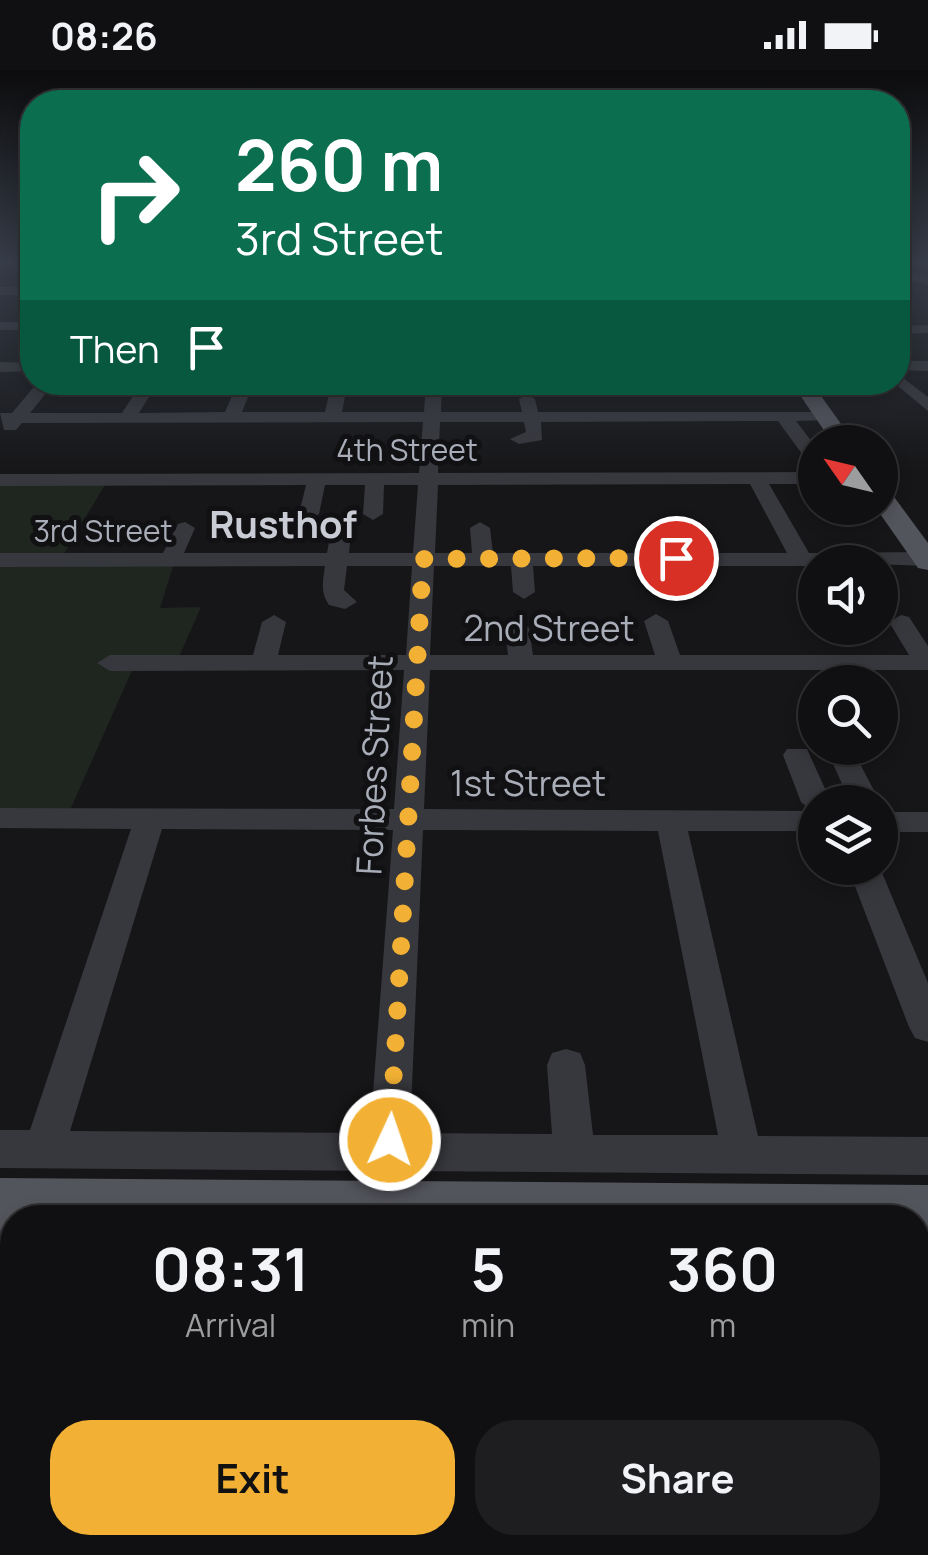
<!DOCTYPE html>
<html lang="en">
<head>
<meta charset="utf-8">
<style>
	:root { --surface:#101012; --page:#1e1e20; --text:#f1f3f6; --muted:#9c9d9f; --line:#303032; --accent:#f2b134 }
	body { margin:0; font-family:Manrope,sans-serif; background:var(--page); color:var(--text); height:100vh; display:flex; flex-direction:column; font-size:38px; white-space:nowrap }
	* { box-sizing:border-box; margin:0 }
	p { font-size:32px; color:var(--muted) }
	.icon { flex:none; width:55px; height:55px; fill:none; stroke:currentColor; stroke-width:2; stroke-linecap:round; stroke-linejoin:round }
	.map { position:relative; flex:1; overflow:hidden }
	.panel { position:absolute; left:0px; top:1135px; width:930px; height:350px; display:flex; flex-direction:column; background:var(--surface); border-radius:40px 40px 0 0; box-shadow:0 5px 15px #0003,0 0 0 2px var(--line) }
	.panel>* { flex:none }
	.banner { position:absolute; left:20px; top:20px; width:890px; height:305px; border-radius:40px; box-shadow:0 5px 15px #0003,0 0 0 2px var(--line); background:#0b6e4f; color:#fff; overflow:hidden }
	.needle { width:65px; rotate:304deg }
	.buttons { position:absolute; left:798px; top:355px; display:grid; gap:20px }
	.buttons a { display:grid; place-items:center; width:100px; height:100px; border-radius:50%; background:var(--surface); box-shadow:0 5px 15px #0003,0 0 0 2px var(--line); font-size:50px }
	.pin { position:absolute; display:grid; place-items:center; width:85px; height:85px; color:#fff; margin:-42px; border:5px solid #fff; border-radius:50%; box-shadow:0 2px 10px #0007 }
	.me { position:absolute; width:110px; margin:-55px; rotate:3deg; stroke-linejoin:round; filter:drop-shadow(0 0 8px #0008) }
	.turn { display:flex; align-items:center; gap:35px; height:210px; padding:0 50px; font-size:45px }
	.turn .icon { width:130px; height:130px; stroke-width:2.5 }
	.turn b { display:block; font-size:70px; line-height:85px }
	.then { display:flex; align-items:center; height:95px; padding:0 50px; background:#0003; gap:20px; font-size:38px }
	.eta { display:flex; justify-content:space-evenly; align-items:center; height:170px; text-align:center }
	.eta b { font-size:60px; font-weight:700; line-height:70px }
	.cta { display:flex; gap:20px; margin-top:auto; padding:20px 50px }
	.cta a { flex:1; height:115px; border-radius:40px; background:var(--accent); color:#111; font-size:40px; font-weight:700; line-height:115px; text-align:center }
	.cta a+a { background:var(--page); color:var(--text) }
	.status { display:flex; justify-content:space-between; align-items:center; height:70px; padding:0 50px; background:var(--surface); direction:ltr }
	.status svg { height:28px; fill:currentColor }
	.map>svg:first-child { display:block }
	.green { fill:#1e261f }
	.lines { fill:none; stroke-linecap:round; stroke-linejoin:round }
	.minor { fill:#37383d; fill-rule:evenodd }
	.major { fill:#53555c; fill-rule:evenodd }
	.route { stroke:#f2b134; stroke-width:18; stroke-dasharray:0 32.4 }
	.labels { text-anchor:middle; dominant-baseline:central; stroke-width:10; stroke-linejoin:round; paint-order:stroke }
	.far-street-label { font-size:30px; fill:#a8adb8; stroke:#111113 }
	.street-label { font-size:35px; fill:#a8adb8; stroke:#111113 }
	.far-district-label { font-size:38px; font-weight:bold; fill:#c9ccd4; stroke:#111113 }
</style>
</head>
<body>
<div class="status"><b>08:26</b><svg viewBox="0 0 49 12"><path d="M0 12V9h3v3zM5 12V6h3v6zM10 12V3h3v9zM15 12V0h3v12zM26 1h20v11H26zM47 4h2v5h-2z"/></svg></div>
<div class="map">
<svg width="928" height="1485" viewBox="0 0 928 1485">
	<rect width="100%" height="100%" fill="#161618"/>
	<g class="green">
		<polygon points="0,413 106,413 62,487 0,487"/>
		<polygon points="174,493 160,538 201,537 178,589 137,589 71,738 0,738 0,494"/>
	</g>
	<g class="lines">
		<g class="minor">
			<polygon points="898,198 928,207 928,215 898,206"/>
			<rect x="0" y="217" width="32" height="8"/>
			<rect x="0" y="252" width="32" height="8"/>
			<polygon points="928,255 928,263 898,264 898,256"/>
			<polygon points="898,291 928,291 928,301 898,300"/>
			<polygon points="0,292 32,293 32,301 0,302"/>
			<polygon points="898,304 928,327 928,341 893,312 898,312"/>
			<path d="M 38,312 L 55,312 L 30,343 L 122,343 L 142,312 L 158,312 L 139,343 L 225,342 L 238,312 L 254,312 L 242,342 L 325,342 L 332,312 L 348,312 L 342,342 L 424,342 L 426,312 L 442,312 L 441,342 L 522,342 L 519,329 L 527,324 L 535,329 L 538,342 L 830,342 L 830,350 L 796,351 L 815,376 L 815,394 L 808,392 L 778,351 L 541,352 L 542,370 L 519,374 L 510,369 L 526,362 L 524,352 L 440,352 L 438,403 L 815,402 L 815,414 L 769,414 L 809,483 L 928,482 L 928,496 L 815,492 L 815,496 L 533,496 L 535,522 L 524,529 L 513,522 L 511,496 L 434,496 L 430,585 L 508,585 L 505,558 L 517,551 L 529,558 L 533,585 L 655,585 L 644,551 L 656,544 L 668,551 L 680,585 L 909,585 L 889,552 L 901,545 L 909,547 L 928,576 L 928,600 L 430,600 L 424,739 L 812,741 L 801,732 L 783,685 L 787,679 L 807,679 L 831,732 L 815,732 L 815,761 L 688,761 L 758,1066 L 928,1067 L 928,1105 L 0,1098 L 0,1060 L 30,1060 L 131,759 L 0,758 L 0,738 L 394,739 L 404,600 L 110,601 L 97,593 L 110,585 L 253,585 L 262,552 L 274,545 L 286,552 L 278,585 L 406,585 L 412,496 L 347,496 L 344,520 L 357,532 L 345,539 L 329,535 C 320,522 323,511 325,496 L 0,497 L 0,483 L 163,483 L 178,454 L 185,452 L 195,458 L 184,483 L 327,483 L 331,461 L 341,455 L 351,461 L 349,483 L 413,483 L 418,415 L 384,415 L 383,444 L 373,450 L 363,444 L 365,415 L 325,415 L 319,444 L 309,450 L 299,444 L 306,415 L 0,416 L 0,404 L 419,403 L 423,352 L 22,353 L 16,360 L 4,360 L 0,343 L 12,343 ZM 750,414 L 787,483 L 493,483 L 490,458 L 480,452 L 470,458 L 472,483 L 435,483 L 438,415 ZM 162,759 L 393,760 L 370,1063 L 70,1061 ZM 423,760 L 658,761 L 718,1065 L 593,1065 L 585,995 L 580,983 L 566,979 L 552,983 L 547,995 L 552,1064 L 410,1063 Z"/>
			<polygon points="603,312 619,312 619,315 611,320"/>
			<polygon points="730,312 746,312 747,314 739,319"/>
			<polygon points="848,687 858,690 880,732 850,732 834,696 838,690"/>
			<rect x="880" y="742" width="48" height="20"/>
			<polygon points="848,798 880,798 928,913 928,972 915,968 909,957"/>
			<polygon points="0,1227 12,1229 12,1275 0,1273"/>
			<rect x="918" y="1231" width="10" height="46"/>
			<polygon points="70,1472 167,1472 168,1485 73,1485"/>
			<rect x="521" y="1472" width="54" height="13"/>
		</g>
		<g class="major">
			<polygon points="791,312 811,312 854,372 832,372"/>
			<polygon points="880,418 889,420 928,473 928,500 918,498 876,438 880,438"/>
			<polygon points="0,1108 928,1115 928,1221 918,1221 918,1148 12,1148 12,1211 0,1212"/>
		</g>
	</g>
	<linearGradient id="sky" x2="0" y2="1"><stop stop-color="#0c0c0d"/><stop offset="0.48" stop-color="#363c48"/><stop offset="1" stop-color="#363c48" stop-opacity="0"/></linearGradient>
	<rect width="928" height="401" fill="url(#sky)"/>
	<g class="lines">
		<polyline class="route" points="390,1070 423,489 676,488"/>
	</g>
	<g class="labels">
		<g class="far-street-label">
			<text x="407" y="379">4th Street</text>
			<text x="103" y="460">3rd Street</text>
		</g>
		<g class="street-label">
			<text x="549" y="558">2nd Street</text>
			<text transform="translate(374 695) rotate(-87)">Forbes Street</text>
			<text x="528" y="713">1st Street</text>
		</g>
		<g class="far-district-label">
			<text x="283" y="453">Rusthof</text>
		</g>
	</g>
</svg>
<div class="buttons">
<a><svg class="needle" viewBox="-14 -14 28 28"><path d="M0-13l5 13h-10z" fill="#e53935"/><path d="M0 13l5-13h-10z" fill="#9c9d9f"/></svg></a>
<a><svg class="icon" aria-label="sound" viewBox="0 0 24 24"><path d="M4 9h4l5-4v14l-5-4H4zM17 9q2 3 0 6"/></svg></a>
<a><svg class="icon" aria-label="search" viewBox="0 0 24 24"><circle cx="10" cy="10" r="6"/><path d="M15 15l6 6"/></svg></a>
<a><svg class="icon" aria-label="layers" viewBox="0 0 24 24"><path d="M12 4l9 5-9 5-9-5zM3 14l9 5 9-5"/></svg></a>
</div>
<div class="pin" style="left:676px;top:488px;background:#d93025"><svg class="icon" aria-label="arrive" viewBox="0 0 24 24"><path d="M6 21V4h12l-3 4 3 4H6"/></svg></div>
<svg class="me" style="left:390px;top:1070px" viewBox="-20 -20 40 40"><circle r="17" fill="#f2b134" stroke="#fff" stroke-width="3"/><path d="M0-11L8 9 0 5-8 9z" fill="#fff"/></svg>
<div class="banner">
<div class="turn"><svg class="icon" aria-label="right" viewBox="0 0 24 24"><path d="M7 20v-9h11M14 6l5 5-5 5"/></svg><div><b>260 m</b>3rd Street</div></div>
<div class="then">Then<svg class="icon" aria-label="arrive" viewBox="0 0 24 24"><path d="M6 21V4h12l-3 4 3 4H6"/></svg></div>
</div>
<section class="panel">
<div class="eta">
<div><b>08:31</b><p>Arrival</p></div>
<div><b>5</b><p>min</p></div>
<div><b>360</b><p>m</p></div>
</div>
<div class="cta"><a>Exit</a><a>Share</a></div>
</section>
</div>
</body>
</html>
